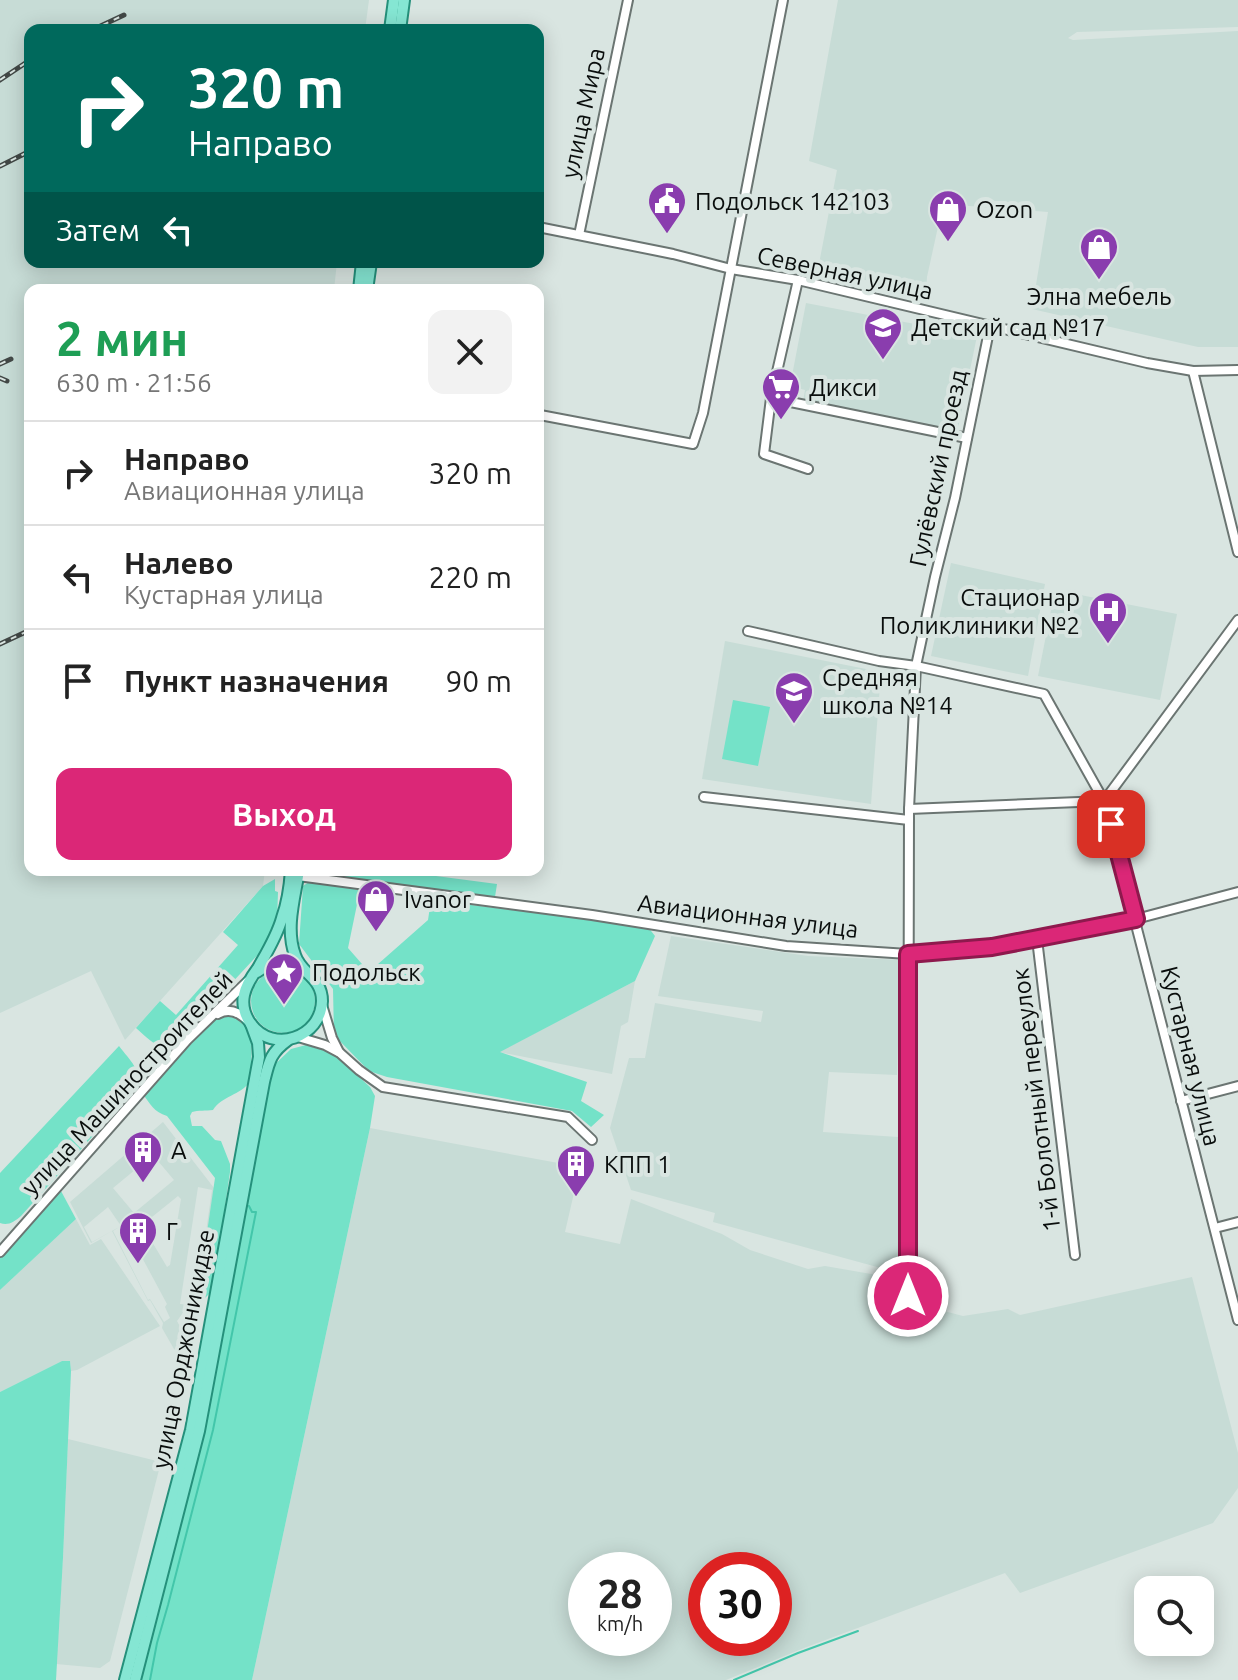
<!DOCTYPE html>
<html lang="ru">
<head>
<meta charset="utf-8">
<style>
	:root { --surface:#fff; --page:#f2f2f2; --text:#222; --muted:#767676; --line:#e0e0e0; --accent:#db2777 }
	body { margin:0; font-family:Ubuntu,sans-serif; background:var(--page); color:var(--text); height:100vh; display:flex; flex-direction:column; font-size:30px; white-space:nowrap }
	* { box-sizing:border-box; margin:0 }
	p { font-size:26px; color:var(--muted) }
	.icon { flex:none; width:44px; height:44px; fill:none; stroke:currentColor; stroke-width:2; stroke-linecap:round; stroke-linejoin:round }
	.map { position:relative; flex:1; overflow:hidden }
	.details { position:absolute; left:24px; top:284px; width:520px; height:592px; display:flex; flex-direction:column; background:var(--surface); border-radius:16px; box-shadow:0 4px 20px #0003 }
	.details>* { flex:none }
	.hud { position:absolute; left:24px; top:24px; width:520px; height:244px; border-radius:16px; box-shadow:0 4px 20px #0003; background:#00695c; color:#fff; overflow:hidden }
	.buttons { position:absolute; left:1134px; top:1576px; display:grid; gap:16px }
	.buttons a { display:grid; place-items:center; width:80px; height:80px; border-radius:16px; background:var(--surface); box-shadow:0 4px 20px #0003; font-size:40px }
	.speed { position:absolute; left:568px; top:1552px; display:flex; gap:16px; font-size:40px; font-weight:700; text-align:center }
	.speed>* { display:grid; place-content:center; width:104px; height:104px; border-radius:50%; background:var(--surface); box-shadow:0 4px 20px #0003; line-height:1 }
	.speed small { font-size:20px; font-weight:400 }
	.speed .limit { border:12px solid #d22; background:#fff; color:#111 }
	.pin { position:absolute; display:grid; place-items:center; width:68px; height:68px; color:#fff; margin:-34px; border-radius:16px; box-shadow:0 4px 12px #0006 }
	.me { position:absolute; width:88px; margin:-44px; rotate:0deg; stroke-linejoin:round; filter:drop-shadow(0 0 6px #0008) }
	.turn { display:flex; align-items:center; gap:28px; height:168px; padding:0 32px; font-size:36px }
	.turn .icon { width:104px; height:104px; stroke-width:2.5 }
	.turn b { display:block; font-size:56px; line-height:68px }
	.then { display:flex; align-items:center; height:76px; padding:0 32px; background:#0003; gap:16px; font-size:30px }
	.round { display:grid; place-items:center; flex:none; width:84px; height:84px; border-radius:16px; background:var(--page) }
	.summary { display:flex; align-items:center; justify-content:space-between; height:136px; padding:0 32px }
	h1 { font-size:48px; font-weight:700; line-height:60px; color:#1e9e55 }
	.action { display:flex; gap:16px; margin-top:auto; padding:16px 32px }
	.action a { flex:1; height:92px; border-radius:16px; background:var(--accent); color:#fff; font-size:32px; font-weight:700; line-height:92px; text-align:center }
	ul { padding:0; list-style:none }
	li { display:flex; align-items:center; gap:24px; height:104px; padding:0 32px; border-top:2px solid var(--line) }
	li div { flex:1 }
	li b { display:block; font-size:30px }
	li em { font-style:normal }
	.map>svg:first-child { display:block }
	.built { fill:#c7dcd6; fill-rule:evenodd }
	.green { fill:#74e2c8 }
	.lines { fill:none; stroke-linecap:round; stroke-linejoin:round }
	.stream { stroke:#43c6aa; stroke-width:2 }
	.minor-casing { stroke:#6b7572; stroke-width:12 }
	.major-casing { stroke:#25907b; stroke-width:14 }
	.minor { stroke:#fff; stroke-width:8 }
	.major { stroke:#85e6d3; stroke-width:10 }
	.rail-casing { stroke:#424846; stroke-width:5 }
	.rail { stroke:#d9e5e1; stroke-width:2; stroke-dasharray:6; stroke-linecap:butt }
	.route-casing { stroke:#8e194d; stroke-width:20 }
	.route { stroke:#db2777; stroke-width:14 }
	.labels { text-anchor:middle; dominant-baseline:central; stroke-width:8; stroke-linejoin:round; paint-order:stroke }
	.street-label { font-size:24px; fill:#0a0e0d; stroke:#d9e5e1 }
	.poi-label { font-size:24px; fill:#0a0e0d; stroke:#d9e5e1; text-anchor:start }
</style>
</head>
<body>
<div class="map">
<svg width="1238" height="1680" viewBox="0 0 1238 1680">
	<rect width="100%" height="100%" fill="#d9e5e1"/>
	<g class="built">
		<polygon points="0,0 369,0 365,30 30,30 30,262 337,262 334,290 30,290 30,870 265,870 263,886 125,1040 91,971 0,1013"/>
		<polygon points="838,0 1238,0 1238,27 1077,32 1068,38 1073,40 1238,31 1238,347 1198,347 1032,309 1048,212 943,204 927,277 926,294 818,269 837,170 809,161"/>
		<polygon points="806,303 977,336 957,433 803,402 805,390 790,386"/>
		<polygon points="951,563 1045,584 1028,676 931,656"/>
		<polygon points="1055,590 1177,614 1160,700 1038,676"/>
		<polygon points="725,641 881,672 871,804 702,779"/>
		<polygon points="671,936 808,956 903,960 905,1012 899,1013 897,1075 829,1072 823,1132 898,1137 899,1273 713,1222 715,1213 631,1190 610,1128 629,1058 645,1058 655,1003 761,1022 763,1011 658,996"/>
		<polygon points="635,981 628,1022 621,1026 612,1074 499,1052"/>
		<path d="M 163,1122 L 214,1188 L 195,1308 L 187,1307 L 177,1321 L 188,1342 L 188,1360 L 174,1349 L 162,1328 L 163,1323 L 150,1300 L 148,1301 L 112,1231 L 91,1243 L 70,1202 ZM 153,1155 L 174,1180 L 134,1213 L 113,1188 ZM 198,1187 L 212,1190 L 195,1308 L 191,1308 L 191,1305 L 180,1304 ZM 178,1196 L 181,1199 L 170,1265 L 167,1267 L 142,1225 ZM 108,1207 L 121,1226 L 92,1242 L 84,1227 ZM 124,1224 L 167,1304 L 165,1307 L 170,1318 L 164,1322 L 150,1299 L 148,1300 L 113,1231 Z"/>
		<path d="M 370,1128 L 580,1167 L 565,1232 L 620,1244 L 631,1199 L 722,1234 L 750,1250 L 808,1269 L 825,1266 L 877,1275 L 891,1297 L 963,1316 L 1008,1309 L 1020,1315 L 1192,1277 L 1238,1453 L 1238,1488 L 1213,1523 L 1020,1593 L 1005,1573 L 804,1648 L 726,1680 L 252,1680 ZM 586,1570 L 654,1570 L 654,1638 L 586,1638 ZM 706,1570 L 774,1570 L 774,1638 L 706,1638 Z"/>
		<polygon points="76,1219 90,1245 101,1239 160,1326 77,1370 71,1371 70,1361 62,1361 0,1392 0,1290"/>
		<polygon points="68,1439 161,1462 110,1661 100,1668 56,1664 63,1558"/>
	</g>
	<g class="green">
		<polygon points="733,700 770,707 758,766 722,759"/>
		<polygon points="311,870 390,870 497,884 495,897 323,874"/>
		<path d="M 275,879 L 275,891 L 278,892 L 277,923 L 266,946 L 178,1041 C 160,1054 150,1040 136,1028 L 160,1001 L 176,1015 L 238,945 L 223,932 L 263,886 Z"/>
		<polygon points="309,882 360,890 348,948 369,972 428,920 431,900 648,927 655,936 635,981 500,1052 587,1082 581,1101 604,1115 591,1127 572,1111 387,1077 369,1071 334,1035 333,989 299,944 303,886"/>
		<circle cx="283" cy="1001" r="32"/>
		<path d="M 225,1014 C 259,1020 251,1056 250,1082 C 240,1095 222,1096 213,1110 C 206,1111 198,1110 192,1112 L 190,1116 L 192,1126 L 202,1126 L 215,1140 L 221,1141 L 230,1164 L 230,1172 L 213,1290 L 202,1301 L 197,1300 L 215,1178 L 167,1116 C 154,1112 150,1104 143,1094 L 212,1020 L 218,1015 Z"/>
		<polygon points="306,1045 333,1053 370,1087 375,1096 370,1128 252,1680 141,1680 208,1414 272,1067 291,1049"/>
		<path d="M 119,1046 C 130,1061 143,1070 136,1088 L 21,1216 C 14,1222 8,1226 0,1223 L 0,1173 Z"/>
		<polygon points="57,1190 61,1191 76,1219 0,1290 0,1253"/>
		<polygon points="62,1361 70,1361 71,1371 63,1558 56,1680 0,1680 0,1392"/>
	</g>
	<g class="lines">
		<g class="stream">
			<polyline points="150,1680 157,1643 168,1605 213,1430 256,1212 252,1212 249,1206"/>
			<polyline points="734,1680 798,1653 858,1631"/>
		</g>
		<defs>
			<g id="minor">
				<polyline points="538,227 673,254 731,269 798,280 1147,363 1193,371 1238,370"/>
				<polyline points="579,235 628,0"/>
				<polyline points="798,280 771,398 764,454 808,469"/>
				<polyline points="1193,371 1238,552"/>
				<polyline points="771,398 967,438"/>
				<polyline points="540,415 693,444 703,413 783,0"/>
				<polyline points="748,631 879,661 916,666 1044,694 1104,801 1238,1320"/>
				<polyline points="704,797 909,820"/>
				<polyline points="1104,801 1238,620"/>
				<polyline points="909,809 1104,801"/>
				<polyline points="298,876 592,915 786,946 908,954 992,947 1037,939 1136,919 1238,892"/>
				<polyline points="1037,939 1075,1255"/>
				<polyline points="322,1005 332,1038 339,1052"/>
				<path d="M 218,1014 C 229,1007 239,1012 248,1021"/>
				<polyline points="298,1037 325,1045 340,1053 359,1070 383,1087 568,1117 592,1140"/>
				<polyline points="1181,1101 1238,1086"/>
				<polyline points="1215,1228 1238,1222"/>
				<polyline points="0,1252 187,1040 248,981"/>
				<polyline points="908,1296 909,809 916,666 935,577 955,498 990,326"/>
			</g>
			<g id="major">
				<polyline points="390,30 394,0"/>
				<polyline points="400,30 404,0"/>
				<polyline points="359,290 362,262"/>
				<polyline points="367,290 371,262"/>
				<path d="M 291,870 C 290,885 287,904 282,918 C 277,936 267,952 258,968 C 252,976 246,985 244,995 C 242,1005 245,1016 251,1024 C 273,1054 321,1038 322,1001 C 322,977 301,974 295,955 C 285,928 295,897 299,870"/>
				<path d="M 257,972 C 270,962 285,960 301,967"/>
				<polyline points="125,1680 191,1430 259,1057 258,1043 251,1024"/>
				<path d="M 135,1680 L 199,1431 L 264,1082 C 269,1062 270,1053 288,1040"/>
			</g>
		</defs>
		<use href="#minor" class="minor-casing"/>
		<use href="#major" class="major-casing"/>
		<use href="#minor" class="minor"/>
		<use href="#major" class="major"/>
		<defs>
			<g id="rail">
				<polyline points="92,30 124,15"/>
				<polyline points="0,80 30,60"/>
				<polyline points="0,166 30,151"/>
				<polyline points="0,364 11,359"/>
				<polyline points="0,378 7,381"/>
				<polyline points="0,644 30,630"/>
			</g>
		</defs>
		<use href="#rail" class="rail-casing"/>
		<use href="#rail" class="rail"/>
	</g>
	<g class="lines">
		<defs>
			<polyline id="route" points="908,1296 908,954 992,947 1136,919 1111,824"/>
		</defs>
		<use href="#route" class="route-casing"/>
		<use href="#route" class="route"/>
	</g>
	<defs>
		<symbol id="civic-pin" viewBox="-11 -11 22 30"><path d="M0 17L-7.5 6A9.5 9.5 0 1 1 7.5 6Z" fill="#8a3dae" stroke="#d9e5e1"/><path d="M-.6-6.5H3V-4.5H.6V-3L4-1V1h2V6H-6V1h2V-1L-.6-3ZM-1.2 2.5V6h2.4V2.5Z" fill="#fff"/></symbol>
		<symbol id="shop-pin" viewBox="-11 -11 22 30"><path d="M0 17L-7.5 6A9.5 9.5 0 1 1 7.5 6Z" fill="#8a3dae" stroke="#d9e5e1"/><path d="M-5-2.5h2.3a2.7 3.5 0 0 1 5.4 0H5L5.5 6h-11ZM-1.5-2.5h3a1.5 2.3 0 0 0-3 0Z" fill="#fff"/></symbol>
		<symbol id="school-pin" viewBox="-11 -11 22 30"><path d="M0 17L-7.5 6A9.5 9.5 0 1 1 7.5 6Z" fill="#8a3dae" stroke="#d9e5e1"/><path d="M0-5L7-2L0 1L-7-2ZM-4 1L0 2.5L4 1V4Q0 6-4 4Z" fill="#fff"/></symbol>
		<symbol id="supermarket-pin" viewBox="-11 -11 22 30"><path d="M0 17L-7.5 6A9.5 9.5 0 1 1 7.5 6Z" fill="#8a3dae" stroke="#d9e5e1"/><path d="M-6-5.5h2.5l.6 2H6L4.5 2H-2.5L-4.4-4H-6ZM-1.5 3.2a1.3 1.3 0 1 0 .1 0ZM3 3.2a1.3 1.3 0 1 0 .1 0Z" fill="#fff"/></symbol>
		<symbol id="hospital-pin" viewBox="-11 -11 22 30"><path d="M0 17L-7.5 6A9.5 9.5 0 1 1 7.5 6Z" fill="#8a3dae" stroke="#d9e5e1"/><path d="M-5-5h3v3.5h4V-5h3V5h-3V1.5h-4V5h-3Z" fill="#fff"/></symbol>
		<symbol id="sight-pin" viewBox="-11 -11 22 30"><path d="M0 17L-7.5 6A9.5 9.5 0 1 1 7.5 6Z" fill="#8a3dae" stroke="#d9e5e1"/><path d="M0-6L1.8-2.2L6-1.7L2.9 1.2L3.7 5.4L0 3.3L-3.7 5.4L-2.9 1.2L-6-1.7L-1.8-2.2Z" fill="#fff"/></symbol>
		<symbol id="building-pin" viewBox="-11 -11 22 30"><path d="M0 17L-7.5 6A9.5 9.5 0 1 1 7.5 6Z" fill="#8a3dae" stroke="#d9e5e1"/><path d="M-4-6H4V6H1V3H-1V6H-4ZM-2.5-4.3h1.7v1.8h-1.7ZM.8-4.3h1.7v1.8H.8ZM-2.5-1h1.7V.8h-1.7ZM.8-1h1.7V.8H.8Z" fill="#fff"/></symbol>
	</defs>
	<g fill-rule="evenodd">
		<use href="#civic-pin" x="645" y="179" width="44" height="60"/>
		<use href="#shop-pin" x="926" y="187" width="44" height="60"/>
		<use href="#shop-pin" x="1077" y="225" width="44" height="60"/>
		<use href="#school-pin" x="861" y="305" width="44" height="60"/>
		<use href="#supermarket-pin" x="759" y="365" width="44" height="60"/>
		<use href="#hospital-pin" x="1086" y="589" width="44" height="60"/>
		<use href="#school-pin" x="772" y="669" width="44" height="60"/>
		<use href="#shop-pin" x="354" y="877" width="44" height="60"/>
		<use href="#sight-pin" x="262" y="950" width="44" height="60"/>
		<use href="#building-pin" x="121" y="1128" width="44" height="60"/>
		<use href="#building-pin" x="554" y="1142" width="44" height="60"/>
		<use href="#building-pin" x="116" y="1209" width="44" height="60"/>
	</g>
	<g class="labels">
		<g class="street-label">
			<text transform="translate(583 113) rotate(-78)">улица Мира</text>
			<text transform="translate(845 273) rotate(12)">Северная улица</text>
			<text transform="translate(938 468) rotate(-78)">Гулёвский проезд</text>
			<text transform="translate(748 916) rotate(7)">Авиационная улица</text>
			<text transform="translate(1191 1056) rotate(76)">Кустарная улица</text>
			<text transform="translate(127 1083) rotate(-47)">улица Машиностроителей</text>
			<text transform="translate(1036 1100) rotate(-97)">1-й Болотный переулок</text>
			<text transform="translate(183 1349) rotate(-79)">улица Орджоникидзе</text>
		</g>
		<g class="poi-label">
			<text x="695" y="201">Подольск 142103</text>
			<text x="976" y="209">Ozon</text>
			<text x="1099" y="296" text-anchor="middle">Элна мебель</text>
			<text x="911" y="327">Детский сад №17</text>
			<text x="809" y="387">Дикси</text>
			<text x="1080" y="597" text-anchor="end">Стационар<tspan x="1080" dy="28">Поликлиники №2</tspan></text>
			<text x="822" y="677">Средняя<tspan x="822" dy="28">школа №14</tspan></text>
			<text x="404" y="899">Ivanor</text>
			<text x="312" y="972">Подольск</text>
			<text x="171" y="1150">А</text>
			<text x="604" y="1164">КПП 1</text>
			<text x="166" y="1231">Г</text>
		</g>
	</g>
</svg>
<div class="buttons">
<a><svg class="icon" aria-label="search" viewBox="0 0 24 24"><circle cx="10" cy="10" r="6"/><path d="M15 15l6 6"/></svg></a>
</div>
<div class="speed"><div>28<small>km/h</small></div><div class="limit">30</div></div>
<div class="pin" style="left:1111px;top:824px;background:#d93025"><svg class="icon" aria-label="arrive" viewBox="0 0 24 24"><path d="M6 21V4h12l-3 4 3 4H6"/></svg></div>
<svg class="me" style="left:908px;top:1296px" viewBox="-20 -20 40 40"><circle r="17" fill="#db2777" stroke="#fff" stroke-width="3"/><path d="M0-11L8 9 0 5-8 9z" fill="#fff"/></svg>
<div class="hud">
<div class="turn"><svg class="icon" aria-label="right" viewBox="0 0 24 24"><path d="M7 20v-9h11M14 6l5 5-5 5"/></svg><div><b>320 m</b>Направо</div></div>
<div class="then">Затем<svg class="icon" aria-label="left" viewBox="0 0 24 24"><path d="M17 20v-9H6M10 6l-5 5 5 5"/></svg></div>
</div>
<section class="details">
<div class="summary"><div><h1>2 мин</h1><p>630 m · 21:56</p></div><a class="round"><svg class="icon" aria-label="close" viewBox="0 0 24 24"><path d="M6 6l12 12M18 6L6 18"/></svg></a></div>
<ul>
<li><svg class="icon" aria-label="right" viewBox="0 0 24 24"><path d="M7 20v-9h11M14 6l5 5-5 5"/></svg><div><b>Направо</b><p>Авиационная улица</p></div><em>320 m</em></li>
<li><svg class="icon" aria-label="left" viewBox="0 0 24 24"><path d="M17 20v-9H6M10 6l-5 5 5 5"/></svg><div><b>Налево</b><p>Кустарная улица</p></div><em>220 m</em></li>
<li><svg class="icon" aria-label="arrive" viewBox="0 0 24 24"><path d="M6 21V4h12l-3 4 3 4H6"/></svg><div><b>Пункт назначения</b></div><em>90 m</em></li>
</ul>
<div class="action"><a>Выход</a></div>
</section>
</div>
</body>
</html>
